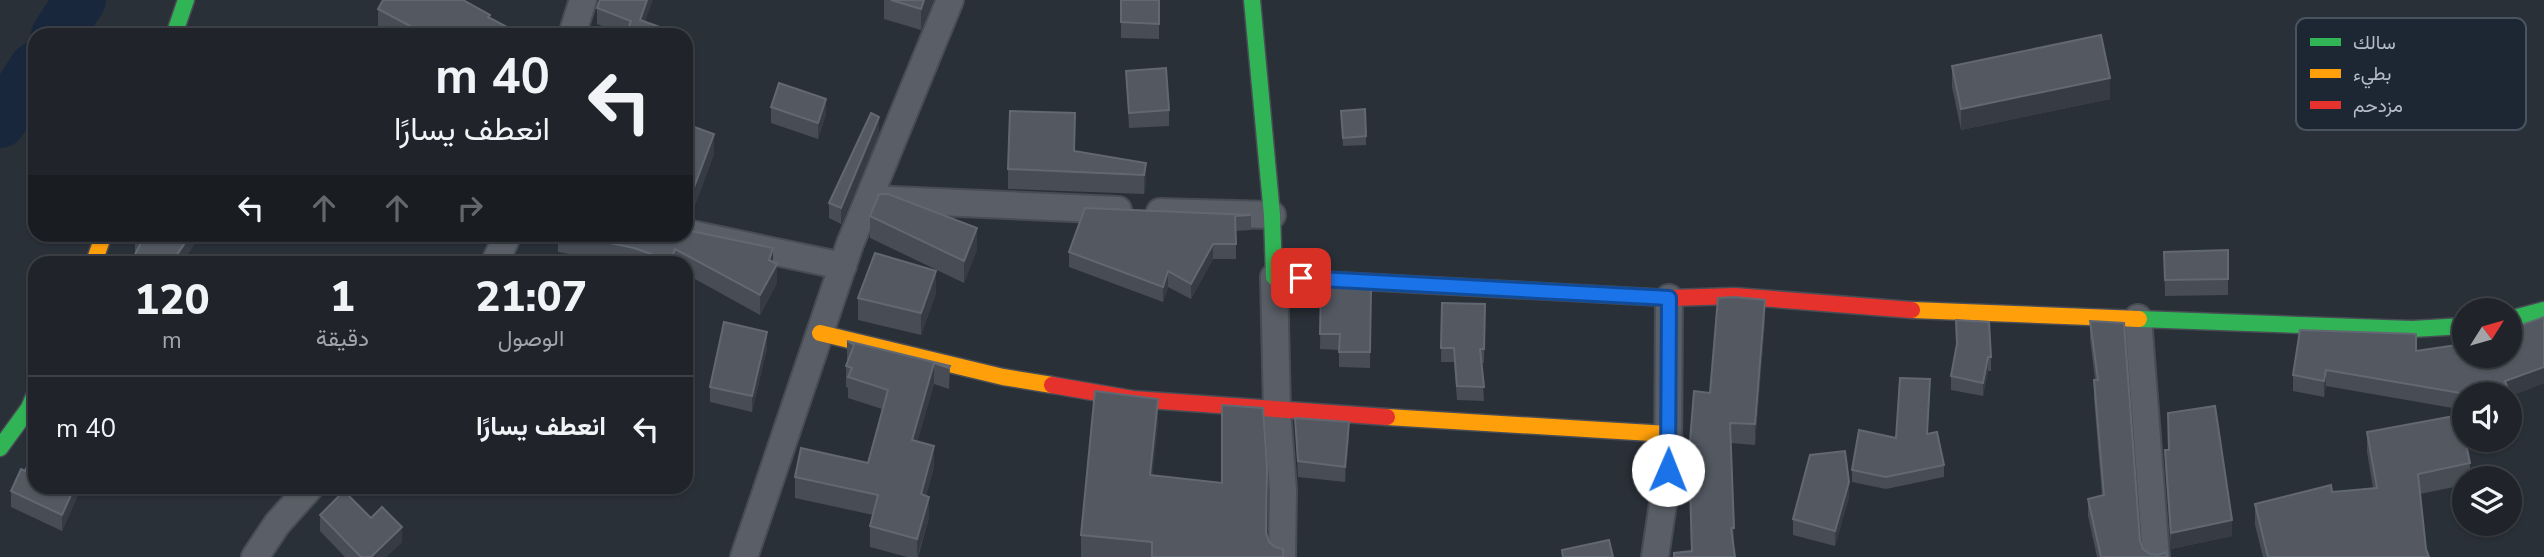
<!DOCTYPE html>
<html lang="ar">
<head>
<meta charset="utf-8">
<style>
	:root { --surface:#20242a; --page:#2d3036; --text:#f1f3f6; --muted:#a2a4a8; --line:#3d4147 }
	body { margin:0; font-family:"Nunito Sans",Vazirmatn,sans-serif; background:var(--page); color:var(--text); direction:rtl; height:100vh; display:flex; flex-direction:column; font-size:26px; white-space:nowrap }
	* { box-sizing:border-box; margin:0 }
	p { font-size:23px; color:var(--muted) }
	.icon { flex:none; width:38px; height:38px; fill:none; stroke:currentColor; stroke-width:2; stroke-linecap:round; stroke-linejoin:round }
	.map { position:relative; flex:1; overflow:hidden; direction:ltr }
	.details { position:absolute; left:28px; top:256px; width:665px; height:238px; display:flex; flex-direction:column; background:var(--surface); border-radius:21px; box-shadow:0 2px 5px #0004,0 0 0 2px var(--line); direction:rtl }
	.details>* { flex:none }
	.hud { position:absolute; left:28px; top:28px; width:665px; height:214px; border-radius:21px; box-shadow:0 2px 5px #0004,0 0 0 2px var(--line); direction:rtl; background:#20242a; color:var(--text); overflow:hidden }
	.needle { width:46px; rotate:53deg }
	.buttons { position:absolute; left:2452px; top:298px; display:grid; gap:14px }
	.buttons a { display:grid; place-items:center; width:70px; height:70px; border-radius:50%; background:var(--surface); box-shadow:0 2px 5px #0004,0 0 0 2px var(--line); font-size:35px }
	.pin { position:absolute; display:grid; place-items:center; width:60px; height:60px; color:#fff; margin:-30px; border-radius:14px; box-shadow:0 4px 10px #0006 }
	.me { position:absolute; width:77px; margin:-38px; rotate:1deg; stroke-linejoin:round; filter:drop-shadow(0 0 5px #0008) }
	.turn { display:flex; align-items:center; gap:24px; height:147px; padding:0 28px; font-size:32px }
	.turn .icon { width:91px; height:91px; stroke-width:2.5 }
	.turn b { display:block; font-size:49px; line-height:60px }
	.lanes { display:flex; align-items:center; height:66px; padding:0 28px; background:#0003; justify-content:center; gap:35px; direction:ltr }
	.lanes .off { opacity:.35 }
	.eta { display:flex; justify-content:space-evenly; align-items:center; height:119px; text-align:center }
	.eta b { font-size:42px; font-weight:800; line-height:49px }
	ul { padding:0; list-style:none }
	li { display:flex; align-items:center; gap:21px; height:105px; padding:0 28px; border-top:2px solid var(--line) }
	li div { flex:1 }
	li b { display:block; font-size:26px }
	li em { font-style:normal }
	.map>svg:first-child { display:block }
	.lines { fill:none; stroke-linecap:round; stroke-linejoin:round }
	.river { stroke:#19273c; stroke-width:52 }
	.street-casing { stroke:#484c55; stroke-width:30 }
	.fast-casing { stroke:#484c55; stroke-width:19 }
	.slow-casing { stroke:#484c55; stroke-width:19 }
	.jam-casing { stroke:#484c55; stroke-width:19 }
	.street { stroke:#5a5e66; stroke-width:26 }
	.fast { stroke:#30b455; stroke-width:16 }
	.slow { stroke:#ff9f0a; stroke-width:16 }
	.jam { stroke:#e5322d; stroke-width:16 }
	.wall { fill:#474c55 }
	.shaded-wall { fill:#373c44 }
	.building { fill:#535861; stroke:#626872; stroke-width:2 }
	.route-casing { stroke:#114b97; stroke-width:18 }
	.route { stroke:#1a73e8; stroke-width:12 }
	.key { fill:#1d2633; stroke:#4a5360; stroke-width:2 }
	.key-label { font-size:19px; fill:#b4bcc9 }
</style>
</head>
<body>
<div class="map">
<svg width="2544" height="557" viewBox="0 0 2544 557">
	<rect width="100%" height="100%" fill="#2a3038"/>
	<g class="lines">
		<g class="river">
			<polyline points="57,35 80,0"/>
			<polyline points="0,122 35,68"/>
		</g>
		<defs>
			<g id="street">
				<polyline points="572,35 583,0"/>
				<polyline points="870,199 1118,210"/>
				<polyline points="1160,212 1272,215"/>
				<polyline points="686,233 843,266"/>
				<polyline points="495,262 508,234"/>
				<polyline points="1274,277 1277,411 1283,490 1282,557"/>
				<polyline points="2138,318 2156,557"/>
				<polyline points="255,557 277,524 311,486"/>
				<polyline points="744,557 850,244 950,0"/>
				<polyline points="1655,557 1668,470 1669,298"/>
			</g>
			<g id="fast">
				<polyline points="1252,0 1272,215 1274,277 1613,295"/>
				<polyline points="174,35 186,0"/>
				<polyline points="2139,319 2412,329 2464,326"/>
				<polyline points="2510,319 2544,310"/>
				<polyline points="0,448 29,408 35,394"/>
			</g>
			<g id="slow">
				<polyline points="94,262 104,234"/>
				<polyline points="1912,310 2139,319"/>
				<polyline points="820,333 1003,377 1052,385"/>
				<polyline points="1387,417 1668,434"/>
			</g>
			<g id="jam">
				<polyline points="1613,295 1669,298 1735,296 1912,310"/>
				<polyline points="1052,385 1133,399 1387,417"/>
			</g>
		</defs>
		<use href="#street" class="street-casing"/>
		<use href="#fast" class="fast-casing"/>
		<use href="#slow" class="slow-casing"/>
		<use href="#jam" class="jam-casing"/>
		<use href="#street" class="street"/>
		<use href="#fast" class="fast"/>
		<use href="#slow" class="slow"/>
		<use href="#jam" class="jam"/>
	</g>
	<g class="wall">
		<polygon points="464,0 490,18 522,35 391,35 378,28 378,9"/>
		<polygon points="653,0 626,35 597,24 597,8"/>
		<polygon points="884,0 933,0 921,30 884,19"/>
		<polygon points="1121,0 1159,0 1159,39 1121,38"/>
		<polygon points="1952,66 2110,99 1961,130 1952,87"/>
		<polygon points="1126,71 1169,110 1169,126 1129,128"/>
		<polygon points="771,107 826,114 818,139 771,123"/>
		<polygon points="1341,111 1366,136 1366,145 1343,146"/>
		<polygon points="686,124 714,154 690,218 686,218"/>
		<polygon points="879,133 841,224 829,218 829,203"/>
		<polygon points="1075,151 1146,163 1146,182 1144,194 1008,189 1008,169"/>
		<polygon points="1085,208 1251,215 1251,230 1236,231 1236,259 1213,259 1191,299 1168,287 1163,302 1069,267 1069,252"/>
		<polygon points="870,216 977,249 964,283 870,238"/>
		<polygon points="558,234 686,234 773,262 777,283 760,315 686,274 686,262 611,262 558,252"/>
		<polygon points="135,239 183,262 135,255"/>
		<polygon points="2228,250 2228,295 2165,296 2164,252"/>
		<polygon points="1321,286 1371,288 1370,368 1339,367 1339,350 1320,349"/>
		<polygon points="936,293 921,335 858,320 858,298"/>
		<polygon points="1442,303 1485,304 1484,363 1482,363 1484,401 1457,400 1454,362 1441,362"/>
		<polygon points="2544,317 2544,383 2510,396 2464,394 2464,410 2326,386 2324,397 2293,391 2293,375 2416,351 2464,355 2516,327"/>
		<polygon points="1956,320 1991,357 1991,371 1988,371 1983,396 1951,390 1951,376 1957,347"/>
		<polygon points="1765,321 1755,445 1731,443 1734,548 1691,551 1689,454"/>
		<polygon points="2090,321 2140,541 2143,549 2150,554 2167,557 2097,557 2088,516 2088,499 2102,496 2094,398 2094,380 2095,380 2090,339"/>
		<polygon points="847,341 950,366 949,389 934,384 917,442 934,467 926,496 929,518 918,557 907,557 870,547 870,526 873,515 795,498 795,477 868,463 882,409 848,398 848,388 846,387 846,366 847,362"/>
		<polygon points="767,348 752,412 710,402 710,387"/>
		<polygon points="1930,391 1927,434 1944,465 1944,477 1886,489 1852,482 1852,470 1896,438"/>
		<polygon points="1295,418 1349,437 1345,482 1298,477"/>
		<polygon points="1158,423 1152,476 1267,534 1269,542 1283,557 1081,557 1081,535"/>
		<polygon points="2367,432 2470,463 2470,478 2464,478 2464,485 2420,494 2426,549 2429,557 2263,557 2255,525 2255,504 2332,492 2373,488 2367,452"/>
		<polygon points="2165,450 2232,536 2171,549 2165,466"/>
		<polygon points="35,486 82,486 62,531 11,507 11,491"/>
		<polygon points="1849,497 1835,546 1793,535 1793,519"/>
		<polygon points="320,515 371,518 402,542 386,557 345,557 320,531"/>
	</g>
	<g class="shaded-wall">
		<polygon points="647,0 653,0 640,35 640,20"/>
		<polygon points="924,0 933,0 921,30 921,9"/>
		<polygon points="2110,78 2110,99 1961,130 1961,109"/>
		<polygon points="826,99 826,114 818,139 818,123"/>
		<polygon points="879,117 879,133 841,224 841,208"/>
		<polygon points="714,134 714,154 690,218 690,198"/>
		<polygon points="1146,163 1146,182 1144,194 1144,175"/>
		<polygon points="977,228 977,249 964,283 964,261"/>
		<polygon points="191,234 201,234 183,262 172,262"/>
		<polygon points="1213,244 1213,259 1191,299 1191,284"/>
		<polygon points="773,248 773,267 777,264 777,283 760,315 760,295"/>
		<polygon points="675,249 675,262 671,262 671,261"/>
		<polygon points="936,271 936,293 921,335 921,313"/>
		<polygon points="1168,271 1168,287 1163,302 1163,287"/>
		<polygon points="1765,300 1765,321 1755,445 1755,424"/>
		<polygon points="767,332 767,348 752,412 752,396"/>
		<polygon points="1988,357 1988,371 1983,396 1983,383"/>
		<polygon points="934,363 934,384 912,461 912,440"/>
		<polygon points="2544,367 2544,383 2510,396 2510,394 2491,394 2505,381"/>
		<polygon points="2326,370 2326,386 2324,397 2324,381"/>
		<polygon points="1158,399 1158,423 1150,499 1150,475"/>
		<polygon points="1349,422 1349,437 1345,482 1345,467"/>
		<polygon points="934,446 934,467 921,515 921,494"/>
		<polygon points="1849,482 1849,497 1835,546 1835,531"/>
		<polygon points="75,486 82,486 62,531 62,515"/>
		<polygon points="929,497 929,518 917,557 917,539"/>
		<polygon points="2232,520 2232,536 2171,549 2171,533"/>
		<polygon points="402,527 402,542 386,557 371,557"/>
	</g>
	<g class="building">
		<polygon points="383,0 463,0 490,15 488,17 522,35 427,35 378,9"/>
		<polygon points="600,0 647,0 640,20 682,35 626,35 631,21 597,8"/>
		<polygon points="891,0 924,0 921,9"/>
		<polygon points="1121,0 1159,0 1159,24 1121,22"/>
		<polygon points="2101,35 2110,78 1961,109 1952,66"/>
		<polygon points="1166,68 1169,110 1129,113 1126,71"/>
		<polygon points="779,83 826,99 818,123 771,107"/>
		<polygon points="1365,109 1366,136 1343,138 1341,111"/>
		<polygon points="1010,111 1075,113 1074,151 1146,163 1144,175 1008,169"/>
		<polygon points="871,113 879,117 841,208 829,203"/>
		<polygon points="686,124 714,134 690,198 686,199"/>
		<polygon points="879,194 888,194 977,228 964,261 870,216"/>
		<polygon points="1085,208 1251,215 1235,216 1236,244 1213,244 1191,284 1168,271 1163,287 1069,252"/>
		<polygon points="686,230 773,248 769,260 777,264 760,295 675,249 671,261 634,248 567,234 686,234"/>
		<polygon points="137,234 191,234 172,262 131,262 141,243 135,239"/>
		<polygon points="2228,250 2228,279 2165,280 2164,252"/>
		<polygon points="875,253 936,271 921,313 858,298"/>
		<polygon points="1321,286 1371,288 1370,352 1339,352 1340,334 1320,334"/>
		<polygon points="1734,297 1765,300 1755,424 1730,423 1734,528 1731,528 1735,557 1674,557 1674,553 1692,551 1689,454 1694,391 1710,393 1718,298"/>
		<polygon points="1442,303 1485,304 1484,349 1480,349 1484,387 1457,386 1454,348 1441,348"/>
		<polygon points="2544,317 2544,367 2505,381 2508,389 2491,394 2466,394 2326,370 2324,381 2293,375 2300,330 2416,334 2416,351 2464,344 2464,355 2510,355 2510,324 2515,324 2516,327"/>
		<polygon points="1956,320 1989,322 1991,357 1988,357 1983,383 1951,376 1957,344"/>
		<polygon points="2090,321 2124,323 2140,541 2143,549 2150,554 2158,555 2166,552 2167,557 2101,557 2088,499 2104,495 2094,380 2098,380"/>
		<polygon points="724,322 767,332 752,396 710,387"/>
		<polygon points="847,341 950,366 949,368 934,363 912,440 934,446 921,494 929,497 917,539 870,526 878,495 795,477 801,448 868,463 888,390 848,377 852,368 846,366 854,345"/>
		<polygon points="1900,378 1930,379 1927,434 1937,432 1944,465 1886,477 1852,470 1859,430 1896,438"/>
		<polygon points="1095,391 1158,399 1150,475 1222,483 1222,405 1263,408 1267,467 1266,533 1269,542 1275,547 1283,549 1283,557 1152,557 1152,542 1081,535"/>
		<polygon points="2215,406 2232,520 2171,533 2165,450 2169,450 2168,413"/>
		<polygon points="2460,415 2470,463 2418,474 2426,549 2429,557 2268,557 2255,504 2331,485 2332,492 2377,488 2367,432"/>
		<polygon points="1295,418 1349,422 1345,467 1298,461"/>
		<polygon points="35,449 35,486 75,486 62,515 11,491 21,469 25,471"/>
		<polygon points="1845,451 1849,482 1835,531 1793,519 1810,455"/>
		<polygon points="344,491 371,518 382,507 402,527 371,557 361,557 320,515"/>
		<polygon points="1609,540 1613,557 1563,557 1562,550"/>
	</g>
	<g class="lines">
		<defs>
			<polyline id="route" points="1301,278 1669,298 1668,470"/>
		</defs>
		<use href="#route" class="route-casing"/>
		<use href="#route" class="route"/>
	</g>
	<rect x="2296" y="18" width="230" height="112" rx="10" class="key"/>
	<rect x="2310" y="38" width="31" height="8" fill="#30b455"/>
	<rect x="2310" y="69" width="31" height="9" fill="#ff9f0a"/>
	<rect x="2310" y="101" width="31" height="8" fill="#e5322d"/>
	<g class="key-label">
		<text x="2353" y="49">سالك</text>
		<text x="2353" y="80">بطيء</text>
		<text x="2353" y="112">مزدحم</text>
	</g>
</svg>
<div class="buttons">
<a><svg class="needle" viewBox="-14 -14 28 28"><path d="M0-13l5 13h-10z" fill="#e53935"/><path d="M0 13l5-13h-10z" fill="#a2a4a8"/></svg></a>
<a><svg class="icon" aria-label="sound" viewBox="0 0 24 24"><path d="M4 9h4l5-4v14l-5-4H4zM17 9q2 3 0 6"/></svg></a>
<a><svg class="icon" aria-label="layers" viewBox="0 0 24 24"><path d="M12 4l9 5-9 5-9-5zM3 14l9 5 9-5"/></svg></a>
</div>
<div class="pin" style="left:1301px;top:278px;background:#d93025"><svg class="icon" aria-label="arrive" viewBox="0 0 24 24"><path d="M6 21V4h12l-3 4 3 4H6"/></svg></div>
<svg class="me" style="left:1668px;top:470px" viewBox="-20 -20 40 40"><circle r="19" fill="#fff"/><path d="M0-13L10 11 0 6-10 11z" fill="#1a73e8"/></svg>
<div class="hud">
<div class="turn"><svg class="icon" aria-label="left" viewBox="0 0 24 24"><path d="M17 20v-9H6M10 6l-5 5 5 5"/></svg><div><b>40 m</b>انعطف يسارًا</div></div>
<div class="lanes"><svg class="icon" aria-label="left" viewBox="0 0 24 24"><path d="M17 20v-9H6M10 6l-5 5 5 5"/></svg><svg class="icon off" aria-label="ahead" viewBox="0 0 24 24"><path d="M12 20V5M6 11l6-6 6 6"/></svg><svg class="icon off" aria-label="ahead" viewBox="0 0 24 24"><path d="M12 20V5M6 11l6-6 6 6"/></svg><svg class="icon off" aria-label="right" viewBox="0 0 24 24"><path d="M7 20v-9h11M14 6l5 5-5 5"/></svg></div>
</div>
<section class="details">
<div class="eta">
<div><b>21:07</b><p>الوصول</p></div>
<div><b>1</b><p>دقيقة</p></div>
<div><b>120</b><p>m</p></div>
</div>
<ul>
<li><svg class="icon" aria-label="left" viewBox="0 0 24 24"><path d="M17 20v-9H6M10 6l-5 5 5 5"/></svg><div><b>انعطف يسارًا</b></div><em>40 m</em></li>
</ul>
</section>
</div>
</body>
</html>
